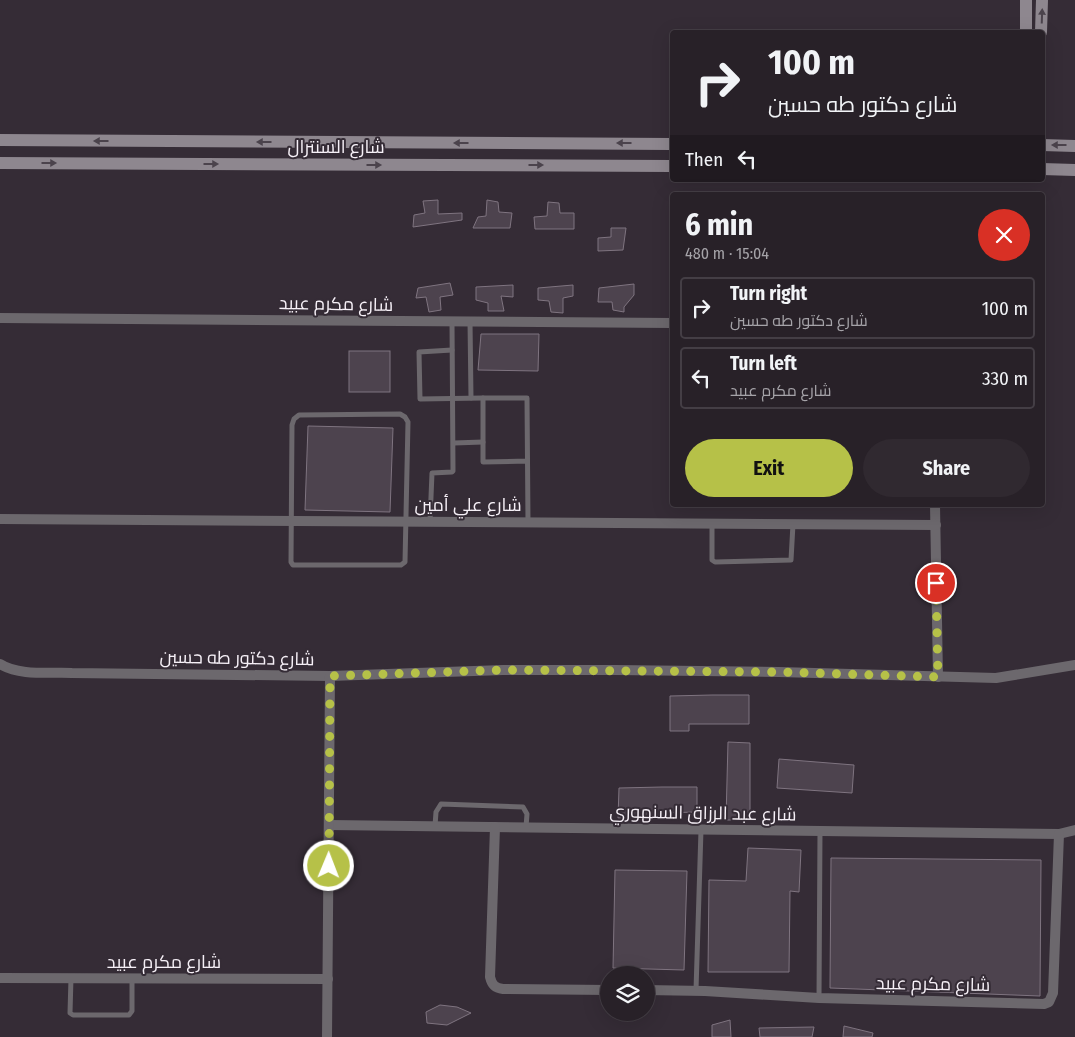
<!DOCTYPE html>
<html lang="en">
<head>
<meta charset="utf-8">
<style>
	:root { --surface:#282128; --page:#302930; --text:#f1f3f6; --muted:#a5a3a8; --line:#443e45; --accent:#b6c148 }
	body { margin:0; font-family:"Fira Sans Condensed",Cairo,sans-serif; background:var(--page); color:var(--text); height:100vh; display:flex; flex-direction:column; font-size:19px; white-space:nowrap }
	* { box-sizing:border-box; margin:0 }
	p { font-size:16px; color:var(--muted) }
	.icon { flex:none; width:28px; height:28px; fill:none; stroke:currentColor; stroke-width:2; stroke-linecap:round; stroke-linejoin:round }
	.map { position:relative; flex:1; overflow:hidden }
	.panel { position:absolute; left:670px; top:192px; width:375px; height:315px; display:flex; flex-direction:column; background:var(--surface); border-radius:5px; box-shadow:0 5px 20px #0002,0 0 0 1px var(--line) }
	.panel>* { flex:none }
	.guide { position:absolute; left:670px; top:30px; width:375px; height:152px; border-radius:5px; box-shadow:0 5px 20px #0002,0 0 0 1px var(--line); background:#282128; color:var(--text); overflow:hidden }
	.controls { position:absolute; left:600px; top:966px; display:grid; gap:10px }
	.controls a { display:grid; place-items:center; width:55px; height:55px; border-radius:50%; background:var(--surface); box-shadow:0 5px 20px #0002,0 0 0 1px var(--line); font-size:25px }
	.pin { position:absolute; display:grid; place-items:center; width:42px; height:42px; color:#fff; margin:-21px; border:2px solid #fff; border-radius:50%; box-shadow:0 1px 5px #0007 }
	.me { position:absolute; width:55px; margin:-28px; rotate:1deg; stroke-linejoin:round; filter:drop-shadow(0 0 4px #0008) }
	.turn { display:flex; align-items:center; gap:18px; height:105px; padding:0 15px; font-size:22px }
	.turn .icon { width:65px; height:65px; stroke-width:2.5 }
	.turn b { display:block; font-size:35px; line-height:42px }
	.then { display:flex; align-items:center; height:48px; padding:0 15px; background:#0003; gap:10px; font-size:19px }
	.round { display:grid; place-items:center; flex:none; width:52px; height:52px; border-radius:26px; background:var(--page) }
	.headline { display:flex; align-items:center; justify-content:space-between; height:85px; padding:0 15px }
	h1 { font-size:30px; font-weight:700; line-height:38px }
	.action { display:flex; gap:10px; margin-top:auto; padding:10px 15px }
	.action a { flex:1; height:58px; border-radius:30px; background:var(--accent); color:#111; font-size:20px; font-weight:700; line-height:58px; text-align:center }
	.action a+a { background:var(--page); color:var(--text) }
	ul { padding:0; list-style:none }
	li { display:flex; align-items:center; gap:15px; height:62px; margin:0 10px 8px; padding:0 5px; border:2px solid var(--line); border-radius:5px }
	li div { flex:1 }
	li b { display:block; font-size:19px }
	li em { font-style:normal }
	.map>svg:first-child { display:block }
	.building { fill:#4d434e; stroke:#7f7480 }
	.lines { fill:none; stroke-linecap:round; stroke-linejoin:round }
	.lane { stroke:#6c686d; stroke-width:5 }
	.street { stroke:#6c686d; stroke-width:10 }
	.secondary { stroke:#8e878f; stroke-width:12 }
	.oneway { fill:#4b434c }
	.route { stroke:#b6c148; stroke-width:9; stroke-dasharray:0 16.2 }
	.labels { text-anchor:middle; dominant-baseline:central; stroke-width:4; stroke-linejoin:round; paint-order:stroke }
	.street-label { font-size:18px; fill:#f6f0f7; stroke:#352c36 }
</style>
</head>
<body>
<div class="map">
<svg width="1075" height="1037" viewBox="0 0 1075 1037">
	<rect width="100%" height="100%" fill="#352c36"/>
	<g class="building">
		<polygon points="438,200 438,214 462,213 462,220 413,227 414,215 425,213 423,201"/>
		<polygon points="487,200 498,202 499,212 512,213 510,228 473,228 478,217 486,216"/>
		<polygon points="548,202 559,203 560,213 574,213 574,229 535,229 534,217 547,216"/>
		<polygon points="611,228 626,228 623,250 598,251 598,238 611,237"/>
		<polygon points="450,283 453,295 440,297 441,310 429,312 426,297 416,298 418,288"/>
		<polygon points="634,284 634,295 624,307 624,312 613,310 612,302 598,302 599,288"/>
		<polygon points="513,285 513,297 501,296 504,311 488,311 488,303 476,300 476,287"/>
		<polygon points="573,285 573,296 563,298 563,313 551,312 549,301 538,300 538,288"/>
		<polygon points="481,334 539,334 538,371 478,370"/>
		<rect x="349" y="351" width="41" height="41"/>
		<polygon points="308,426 393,428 390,512 305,510"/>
		<polygon points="712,695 749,695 749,724 689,724 689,731 670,731 670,696"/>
		<polygon points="728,742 750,743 750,820 726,820"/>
		<polygon points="779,759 854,765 852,793 777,788"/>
		<polygon points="662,787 697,787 697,812 661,813 661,818 618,818 619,788"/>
		<polygon points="748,848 801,850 799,892 790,891 789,972 708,972 709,880 746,881"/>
		<polygon points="831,858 1041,860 1040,996 830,988"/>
		<polygon points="615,870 687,871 684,970 613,968"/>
		<polygon points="440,1005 457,1007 471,1013 447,1025 427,1023 426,1012"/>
		<polygon points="730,1020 731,1037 712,1037 712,1025"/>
		<polygon points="844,1026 873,1033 872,1037 843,1037"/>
		<polygon points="814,1027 812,1037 760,1037 759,1028"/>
	</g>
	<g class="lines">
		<g class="lane">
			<polyline points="470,321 471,398"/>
			<polyline points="452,350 419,352 420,399 483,398"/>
			<polygon points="400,414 405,417 408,422 405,562 401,565 293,565 291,562 292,425 294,419 299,415"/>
			<polyline points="454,443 483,442"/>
			<polyline points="527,461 483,462 483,398 527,398 528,522"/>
			<polyline points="430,521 432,473 452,472 453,471 452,322"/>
			<polyline points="712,523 712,560 715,562 791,560 793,524"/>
			<polyline points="435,826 436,812 441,804 523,807 527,814 526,827"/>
			<polyline points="71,978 70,1013 73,1015 129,1015 132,1011 132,979"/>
			<polyline points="696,990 701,830"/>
			<polyline points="819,998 820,831"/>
		</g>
		<g class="street">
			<polyline points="0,318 672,323"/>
			<polyline points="935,505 938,677"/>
			<polyline points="0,519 936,525"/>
			<path d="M 0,664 C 18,676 51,672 72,673 L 330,676 L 503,670 L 615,670 L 779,672 L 996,678 L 1075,665"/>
			<polyline points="329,825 1059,834 1075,830"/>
			<path d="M 495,827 L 490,977 C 492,985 495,988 503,989 L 609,990"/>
			<polyline points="0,978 328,979"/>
			<polyline points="646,990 705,991 819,998 1044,1004 1049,1002 1053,993 1059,834"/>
			<polyline points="327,1037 330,676"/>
		</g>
		<g class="secondary">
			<polyline points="1026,32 1026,0"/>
			<polyline points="1041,32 1042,0"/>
			<polyline points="0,140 672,144"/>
			<polyline points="1042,145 1075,146"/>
			<polyline points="0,163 672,166"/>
			<polyline points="1042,169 1075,170"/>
		</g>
	</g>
	<defs><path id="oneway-solid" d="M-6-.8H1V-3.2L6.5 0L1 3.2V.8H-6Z" transform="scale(1.25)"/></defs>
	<g class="oneway">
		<use href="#oneway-solid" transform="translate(1042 16) rotate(-88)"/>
		<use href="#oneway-solid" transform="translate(101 141) rotate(-180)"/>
		<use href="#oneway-solid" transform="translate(264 142) rotate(-180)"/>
		<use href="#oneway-solid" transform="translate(461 143) rotate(-180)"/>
		<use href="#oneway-solid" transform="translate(624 143) rotate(-180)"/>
		<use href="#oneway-solid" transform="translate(1059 145) rotate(-180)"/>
		<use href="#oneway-solid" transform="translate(49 163)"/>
		<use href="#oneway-solid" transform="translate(211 164)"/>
		<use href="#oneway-solid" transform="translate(374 165)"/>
		<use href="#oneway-solid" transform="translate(536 165)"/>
	</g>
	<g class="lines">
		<polyline class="route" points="329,866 330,676 503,670 779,672 938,677 936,583"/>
	</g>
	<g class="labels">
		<g class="street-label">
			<text x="336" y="147">شارع السنترال</text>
			<text transform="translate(336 304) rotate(1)">شارع مكرم عبيد</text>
			<text x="468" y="505">شارع علي أمين</text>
			<text transform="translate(237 658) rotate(1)">شارع دكتور طه حسين</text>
			<text transform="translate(703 813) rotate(1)">شارع عبد الرزاق السنهوري</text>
			<text x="164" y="962">شارع مكرم عبيد</text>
			<text transform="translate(933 984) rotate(1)">شارع مكرم عبيد</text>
		</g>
	</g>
</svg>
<div class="controls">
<a><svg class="icon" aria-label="layers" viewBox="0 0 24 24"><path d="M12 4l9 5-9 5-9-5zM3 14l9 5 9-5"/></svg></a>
</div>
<div class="pin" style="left:936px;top:583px;background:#d93025"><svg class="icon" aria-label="arrive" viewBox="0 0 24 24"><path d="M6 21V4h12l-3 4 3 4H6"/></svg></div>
<svg class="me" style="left:329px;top:866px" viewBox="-20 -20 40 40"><circle r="17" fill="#b6c148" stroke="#fff" stroke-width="3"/><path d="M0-11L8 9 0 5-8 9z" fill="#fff"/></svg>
<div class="guide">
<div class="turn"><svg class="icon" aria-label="right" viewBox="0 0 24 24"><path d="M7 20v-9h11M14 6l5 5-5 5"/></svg><div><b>100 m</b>شارع دكتور طه حسين</div></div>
<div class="then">Then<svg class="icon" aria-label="left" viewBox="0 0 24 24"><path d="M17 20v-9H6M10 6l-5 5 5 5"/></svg></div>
</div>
<section class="panel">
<div class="headline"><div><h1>6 min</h1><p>480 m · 15:04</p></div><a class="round" style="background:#d93025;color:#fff"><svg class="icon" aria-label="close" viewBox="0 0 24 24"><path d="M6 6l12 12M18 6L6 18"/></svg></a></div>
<ul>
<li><svg class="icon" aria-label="right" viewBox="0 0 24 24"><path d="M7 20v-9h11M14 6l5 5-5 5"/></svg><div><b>Turn right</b><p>شارع دكتور طه حسين</p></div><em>100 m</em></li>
<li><svg class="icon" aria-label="left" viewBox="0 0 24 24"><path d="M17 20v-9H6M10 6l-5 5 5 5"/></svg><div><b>Turn left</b><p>شارع مكرم عبيد</p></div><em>330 m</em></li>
</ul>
<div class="action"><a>Exit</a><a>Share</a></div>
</section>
</div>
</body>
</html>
